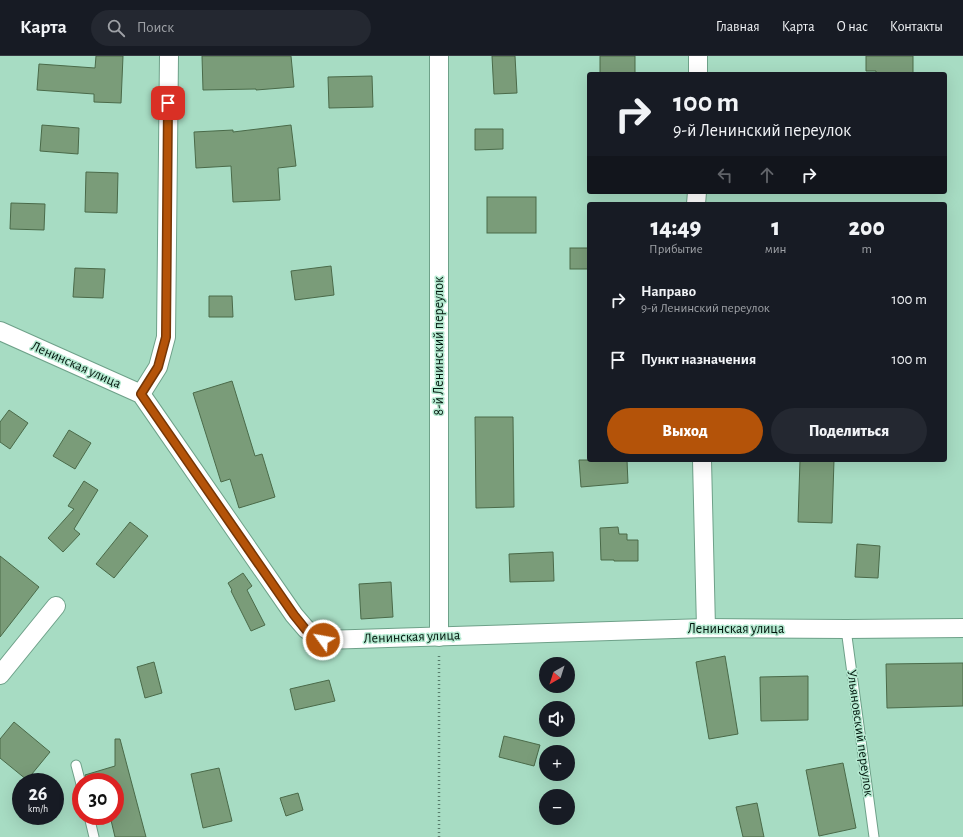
<!DOCTYPE html>
<html lang="ru">
<head>
<meta charset="utf-8">
<style>
	:root { --surface:#171b24; --page:#242831; --text:#f1f3f6; --muted:#9ea1a6; --line:#363941; --accent:#b45309 }
	body { margin:0; font-family:"Alegreya Sans",sans-serif; background:var(--page); color:var(--text); height:100vh; display:flex; flex-direction:column; font-size:15px; white-space:nowrap }
	* { box-sizing:border-box; margin:0 }
	p { font-size:13px; color:var(--muted) }
	.icon { flex:none; width:22px; height:22px; fill:none; stroke:currentColor; stroke-width:2; stroke-linecap:round; stroke-linejoin:round }
	.map { position:relative; flex:1; overflow:hidden }
	.details { position:absolute; left:587px; top:146px; width:360px; height:260px; display:flex; flex-direction:column; background:var(--surface); border-radius:4px; box-shadow:0 4px 16px #0002 }
	.details>* { flex:none }
	.hud { position:absolute; left:587px; top:16px; width:360px; height:122px; border-radius:4px; box-shadow:0 4px 16px #0002; background:#171b24; color:var(--text); overflow:hidden }
	.needle { width:26px; rotate:219deg }
	.controls { position:absolute; left:539px; top:601px; display:grid; gap:8px }
	.controls a { display:grid; place-items:center; width:36px; height:36px; border-radius:50%; background:var(--surface); box-shadow:0 4px 16px #0002; font-size:20px }
	.speed { position:absolute; left:12px; top:717px; display:flex; gap:8px; font-size:20px; font-weight:700; text-align:center }
	.speed>* { display:grid; place-content:center; width:52px; height:52px; border-radius:50%; background:var(--surface); box-shadow:0 4px 16px #0002; line-height:1 }
	.speed small { font-size:10px; font-weight:400 }
	.speed .limit { border:6px solid #d22; background:#fff; color:#111 }
	.pin { position:absolute; display:grid; place-items:center; width:34px; height:34px; color:#fff; margin:-17px; border-radius:8px; box-shadow:0 2px 6px #0006 }
	.me { position:absolute; width:44px; margin:-22px; rotate:302deg; stroke-linejoin:round; filter:drop-shadow(0 0 3px #0008) }
	.turn { display:flex; align-items:center; gap:14px; height:84px; padding:0 20px; font-size:18px }
	.turn .icon { width:52px; height:52px; stroke-width:2.5 }
	.turn b { display:block; font-size:28px; line-height:34px }
	.lanes { display:flex; align-items:center; height:38px; padding:0 20px; background:#0003; justify-content:center; gap:20px; direction:ltr }
	.lanes .off { opacity:.35 }
	.eta { display:flex; justify-content:space-evenly; align-items:center; height:68px; text-align:center }
	.eta b { font-size:24px; font-weight:800; line-height:28px }
	.primary-button { display:flex; gap:8px; margin-top:auto; padding:8px 20px }
	.primary-button a { flex:1; height:46px; border-radius:24px; background:var(--accent); color:#fff; font-size:16px; font-weight:800; line-height:46px; text-align:center }
	.primary-button a+a { background:var(--page); color:var(--text) }
	ul { padding:0; list-style:none }
	li { display:flex; align-items:center; gap:12px; height:60px; padding:0 20px }
	li div { flex:1 }
	li b { display:block; font-size:15px }
	li em { font-style:normal }
	header { display:flex; align-items:center; gap:24px; box-sizing:border-box; height:56px; padding:0 20px; background:var(--surface); border-bottom:1px solid var(--line) }
	header strong { font-size:19px }
	nav { display:flex; gap:22px; margin-inline-start:auto; font-size:14px }
	.search { width:280px; height:36px; background:var(--page); display:flex; align-items:center; gap:10px; box-sizing:border-box; padding:0 14px; border-radius:22px; color:var(--muted); font-size:15px }
	.map>svg:first-child { display:block }
	.building { fill:#7a9c79; stroke:#4a6a49 }
	.lines { fill:none; stroke-linecap:round; stroke-linejoin:round }
	.service-casing { stroke:#6ea189; stroke-width:11 }
	.minor-casing { stroke:#6ea189; stroke-width:20 }
	.path { stroke:#577c6b; stroke-width:2.5; stroke-dasharray:1 3; stroke-linecap:butt }
	.service { stroke:#fff; stroke-width:9 }
	.minor { stroke:#fff; stroke-width:18 }
	.route-casing { stroke:#753606; stroke-width:10 }
	.route { stroke:#b45309; stroke-width:7 }
	.labels { text-anchor:middle; dominant-baseline:central; stroke-width:3; stroke-linejoin:round; paint-order:stroke }
	.street-label { font-size:14px; fill:#03170e; stroke:#b4e9d0 }
</style>
</head>
<body>
<header>
<strong>Карта</strong>
<div class="search"><svg class="icon" aria-label="search" viewBox="0 0 24 24"><circle cx="10" cy="10" r="6"/><path d="M15 15l6 6"/></svg>Поиск</div>
<nav><a>Главная</a><a>Карта</a><a>О нас</a><a>Контакты</a></nav>
</header>
<div class="map">
<svg width="963" height="781" viewBox="0 0 963 781">
	<rect width="100%" height="100%" fill="#a7dcc3"/>
	<g class="building">
		<polygon points="96,0 123,0 121,47 94,46 94,38 37,34 39,8 95,12"/>
		<polygon points="202,0 291,0 294,31 256,34 256,33 203,34"/>
		<polygon points="492,0 515,0 517,37 494,38"/>
		<rect x="600" y="0" width="35" height="17"/>
		<polygon points="866,0 913,0 913,18 876,18 876,15 866,15"/>
		<polygon points="372,20 373,51 329,52 328,21"/>
		<polygon points="42,69 79,72 78,98 40,95"/>
		<polygon points="291,69 296,110 278,112 280,144 233,146 231,110 196,112 194,76 233,74 233,76"/>
		<polygon points="475,73 503,73 503,93 475,94"/>
		<polygon points="86,116 118,117 117,157 85,156"/>
		<rect x="487" y="141" width="49" height="36"/>
		<polygon points="11,147 45,148 44,174 10,173"/>
		<rect x="570" y="192" width="19" height="21"/>
		<polygon points="331,210 334,239 295,244 291,215"/>
		<polygon points="75,212 105,213 103,242 73,241"/>
		<polygon points="209,240 232,240 233,261 209,261"/>
		<polygon points="232,325 255,400 262,398 275,441 239,452 230,423 221,426 193,337"/>
		<polygon points="9,354 28,367 10,393 0,386 0,366"/>
		<polygon points="475,361 513,361 514,451 476,452"/>
		<polygon points="69,374 91,387 75,413 53,400"/>
		<polygon points="579,404 627,404 628,427 581,431"/>
		<polygon points="800,404 834,404 832,467 798,466"/>
		<polygon points="84,425 98,434 74,473 80,478 63,496 48,482 74,453 68,450"/>
		<polygon points="130,466 148,480 114,522 96,508"/>
		<polygon points="618,471 619,478 627,478 627,484 638,484 638,505 614,505 614,504 601,504 600,472"/>
		<polygon points="857,488 880,490 878,522 855,521"/>
		<polygon points="553,496 554,525 510,526 509,498"/>
		<polygon points="0,500 39,531 0,581"/>
		<polygon points="243,517 252,530 247,534 265,569 251,575 231,535 232,534 228,527"/>
		<polygon points="391,526 393,561 361,563 359,528"/>
		<polygon points="725,600 738,678 709,683 696,606"/>
		<polygon points="154,606 162,637 145,642 137,611"/>
		<polygon points="963,607 963,650 887,652 886,608"/>
		<polygon points="808,620 808,664 761,665 760,621"/>
		<polygon points="329,624 335,645 295,654 290,633"/>
		<polygon points="14,666 50,696 27,724 0,702 0,683"/>
		<polygon points="504,680 540,689 534,710 499,701"/>
		<polygon points="115,683 120,683 146,781 115,781 110,760 115,760 115,726 87,726 85,719 115,710"/>
		<polygon points="843,707 856,772 819,780 806,714"/>
		<polygon points="219,712 232,765 203,772 191,718"/>
		<polygon points="298,737 303,754 286,760 280,742"/>
		<polygon points="757,747 764,781 743,781 736,751"/>
	</g>
	<g class="lines">
		<defs>
			<g id="service">
				<polyline points="846,573 874,781"/>
				<polyline points="76,709 81,728"/>
				<polyline points="89,760 94,781"/>
			</g>
			<g id="minor">
				<polyline points="698,0 698,18"/>
				<polyline points="696,148 697,136"/>
				<polyline points="0,275 141,338 294,559 306,573 323,584 706,572 846,573 963,572"/>
				<polyline points="141,338 158,311 166,281 169,0"/>
				<polyline points="702,404 706,572"/>
				<polyline points="439,581 439,0"/>
				<polyline points="0,619 56,550"/>
			</g>
		</defs>
		<use href="#service" class="service-casing"/>
		<use href="#minor" class="minor-casing"/>
		<polyline class="path" points="439,600 439,781"/>
		<use href="#service" class="service"/>
		<use href="#minor" class="minor"/>
	</g>
	<g class="lines">
		<defs>
			<polyline id="route" points="168,47 166,281 158,311 141,338 294,559 306,574 323,584"/>
		</defs>
		<use href="#route" class="route-casing"/>
		<use href="#route" class="route"/>
	</g>
	<g class="labels">
		<g class="street-label">
			<text transform="translate(439 290) rotate(-90)">8-й Ленинский переулок</text>
			<text transform="translate(76 309) rotate(24)">Ленинская улица</text>
			<text x="736" y="573">Ленинская улица</text>
			<text transform="translate(412 581) rotate(-2)">Ленинская улица</text>
			<text transform="translate(860 677) rotate(82)">Ульяновский переулок</text>
		</g>
	</g>
</svg>
<div class="controls">
<a><svg class="needle" viewBox="-14 -14 28 28"><path d="M0-13l5 13h-10z" fill="#e53935"/><path d="M0 13l5-13h-10z" fill="#9ea1a6"/></svg></a>
<a><svg class="icon" aria-label="sound" viewBox="0 0 24 24"><path d="M4 9h4l5-4v14l-5-4H4zM17 9q2 3 0 6"/></svg></a>
<a>+</a>
<a>−</a>
</div>
<div class="speed"><div>26<small>km/h</small></div><div class="limit">30</div></div>
<div class="pin" style="left:168px;top:47px;background:#d93025"><svg class="icon" aria-label="arrive" viewBox="0 0 24 24"><path d="M6 21V4h12l-3 4 3 4H6"/></svg></div>
<svg class="me" style="left:323px;top:584px" viewBox="-20 -20 40 40"><circle r="17" fill="#b45309" stroke="#fff" stroke-width="3"/><path d="M0-11L8 9 0 5-8 9z" fill="#fff"/></svg>
<div class="hud">
<div class="turn"><svg class="icon" aria-label="right" viewBox="0 0 24 24"><path d="M7 20v-9h11M14 6l5 5-5 5"/></svg><div><b>100 m</b>9-й Ленинский переулок</div></div>
<div class="lanes"><svg class="icon off" aria-label="left" viewBox="0 0 24 24"><path d="M17 20v-9H6M10 6l-5 5 5 5"/></svg><svg class="icon off" aria-label="ahead" viewBox="0 0 24 24"><path d="M12 20V5M6 11l6-6 6 6"/></svg><svg class="icon" aria-label="right" viewBox="0 0 24 24"><path d="M7 20v-9h11M14 6l5 5-5 5"/></svg></div>
</div>
<section class="details">
<div class="eta">
<div><b>14:49</b><p>Прибытие</p></div>
<div><b>1</b><p>мин</p></div>
<div><b>200</b><p>m</p></div>
</div>
<ul>
<li><svg class="icon" aria-label="right" viewBox="0 0 24 24"><path d="M7 20v-9h11M14 6l5 5-5 5"/></svg><div><b>Направо</b><p>9-й Ленинский переулок</p></div><em>100 m</em></li>
<li><svg class="icon" aria-label="arrive" viewBox="0 0 24 24"><path d="M6 21V4h12l-3 4 3 4H6"/></svg><div><b>Пункт назначения</b></div><em>100 m</em></li>
</ul>
<div class="primary-button"><a>Выход</a><a>Поделиться</a></div>
</section>
</div>
</body>
</html>
